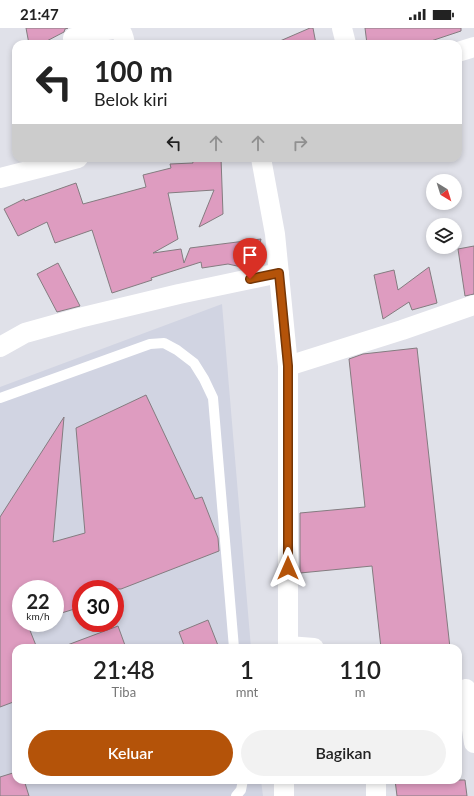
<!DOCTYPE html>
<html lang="id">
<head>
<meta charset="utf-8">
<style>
	:root { --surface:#fff; --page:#f2f2f2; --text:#222; --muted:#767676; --accent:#b45309 }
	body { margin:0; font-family:Lato,sans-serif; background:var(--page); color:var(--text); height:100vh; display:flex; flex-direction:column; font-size:15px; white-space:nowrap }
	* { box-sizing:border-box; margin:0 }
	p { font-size:13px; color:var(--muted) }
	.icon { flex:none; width:22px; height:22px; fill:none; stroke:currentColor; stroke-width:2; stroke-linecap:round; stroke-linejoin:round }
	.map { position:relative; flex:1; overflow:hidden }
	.details { position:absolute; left:12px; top:616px; width:450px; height:140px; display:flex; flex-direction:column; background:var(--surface); border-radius:12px; box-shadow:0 2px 6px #0003 }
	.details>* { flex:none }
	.banner { position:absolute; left:12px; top:12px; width:450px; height:122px; border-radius:12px; box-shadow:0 2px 6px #0003; background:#fff; color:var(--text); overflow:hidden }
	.needle { width:26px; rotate:142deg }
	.tools { position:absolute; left:426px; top:146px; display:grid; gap:8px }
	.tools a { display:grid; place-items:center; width:36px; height:36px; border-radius:50%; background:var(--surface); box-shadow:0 2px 6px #0003; font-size:20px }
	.speed { position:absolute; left:12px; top:552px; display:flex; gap:8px; font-size:20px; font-weight:700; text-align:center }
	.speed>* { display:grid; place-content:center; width:52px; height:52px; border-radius:50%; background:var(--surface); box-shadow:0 2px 6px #0003; line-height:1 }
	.speed small { font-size:10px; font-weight:400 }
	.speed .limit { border:6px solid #d22; background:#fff; color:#111 }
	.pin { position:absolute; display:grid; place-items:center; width:34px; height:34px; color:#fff; margin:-41px -17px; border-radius:50% 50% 50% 0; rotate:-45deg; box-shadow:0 0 4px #0007 }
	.pin .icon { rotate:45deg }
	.me { position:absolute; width:44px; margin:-22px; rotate:0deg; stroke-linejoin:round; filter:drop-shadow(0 0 3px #0008) }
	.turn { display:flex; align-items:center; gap:14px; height:84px; padding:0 16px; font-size:18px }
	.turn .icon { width:52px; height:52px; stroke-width:2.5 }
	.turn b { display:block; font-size:28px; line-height:34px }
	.lanes { display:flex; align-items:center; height:38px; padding:0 16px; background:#0003; justify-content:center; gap:20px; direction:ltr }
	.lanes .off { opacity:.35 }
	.eta { display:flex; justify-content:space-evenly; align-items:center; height:68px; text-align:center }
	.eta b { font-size:24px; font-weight:600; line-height:28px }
	.cta { display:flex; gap:8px; margin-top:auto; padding:8px 16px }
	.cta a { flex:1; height:46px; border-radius:24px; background:var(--accent); color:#fff; font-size:16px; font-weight:600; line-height:46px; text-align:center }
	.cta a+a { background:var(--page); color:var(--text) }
	.status { display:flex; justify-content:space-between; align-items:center; height:28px; padding:0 20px; background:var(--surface); direction:ltr }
	.status svg { height:11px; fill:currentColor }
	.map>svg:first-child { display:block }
	.built { fill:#d1d4e2; fill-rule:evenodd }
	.building { fill:#de9cc0; stroke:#847c80 }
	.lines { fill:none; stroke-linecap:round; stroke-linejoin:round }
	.lane { stroke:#fff; stroke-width:10 }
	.street { stroke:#fff; stroke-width:20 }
	.route-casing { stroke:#753606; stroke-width:10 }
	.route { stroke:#b45309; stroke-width:7 }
</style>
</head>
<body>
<div class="status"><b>21:47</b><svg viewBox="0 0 49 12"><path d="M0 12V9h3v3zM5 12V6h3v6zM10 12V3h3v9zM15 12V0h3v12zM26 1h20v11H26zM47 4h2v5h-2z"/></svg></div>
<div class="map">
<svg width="474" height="768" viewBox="0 0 474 768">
	<rect width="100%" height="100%" fill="#e0e1e9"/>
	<path class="built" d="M 222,276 L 251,620 L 16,620 L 16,752 L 261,752 L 263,768 L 0,768 L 0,359 ZM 21,561 L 55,561 L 55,595 L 21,595 ZM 81,561 L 115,561 L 115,595 L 81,595 Z"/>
	<g class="building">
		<polygon points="26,0 68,0 65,1 64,4 41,16 29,16"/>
		<polygon points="310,0 313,0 316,16 273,16"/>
		<polygon points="365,0 461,0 461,3 422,16 367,16"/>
		<polygon points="192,130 221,130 223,186 199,199 214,162 168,165 178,211 153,225 181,221 184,235 190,220 261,211 254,238 246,240 228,236 202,240 201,234 151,250 152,252 112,265 92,202 55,215 47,194 18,208 4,181 24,171 25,173 76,155 83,176 146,159 143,147 171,140 170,136 193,135"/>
		<polygon points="474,218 474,266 465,268 458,221"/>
		<polygon points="58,235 80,278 57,284 37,246"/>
		<polygon points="429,239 437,275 412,282 409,274 383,291 374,247 394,242 398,262"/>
		<polygon points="417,320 450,620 381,620 372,538 300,545 300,485 365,479 349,331 363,326"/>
		<polygon points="146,367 195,471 202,469 218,510 219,523 121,561 81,561 81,579 55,587 55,561 21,561 21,595 27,595 37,620 16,620 16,673 0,679 0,489 64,389 53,514 85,505 76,400"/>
		<polygon points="208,592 219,620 185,620 179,604"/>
		<polygon points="118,598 126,620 63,620 62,619"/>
		<polygon points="16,744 16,752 24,752 29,768 0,768 0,749"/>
		<polygon points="395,752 465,752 467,768 397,768"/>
	</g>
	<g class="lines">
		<g class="lane">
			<polyline points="0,370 150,316 164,315 177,322 194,335 204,351 213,370 234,620"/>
			<polyline points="236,768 241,762 243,752"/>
		</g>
		<g class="street">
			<polyline points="342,0 346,16"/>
			<path d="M 73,10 C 82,8 112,0 118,1 C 123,4 124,11 125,16"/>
			<polyline points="458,24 474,19"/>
			<polyline points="261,130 275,206 288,338 288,620"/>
			<polyline points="0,150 78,130"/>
			<polyline points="0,319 25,305 79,290 179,266 279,245"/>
			<polyline points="288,338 402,302 474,277"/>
			<polyline points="288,618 314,620"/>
			<polyline points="466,661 474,715"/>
			<polyline points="376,752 376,768"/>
			<polyline points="284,768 284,752"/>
		</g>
	</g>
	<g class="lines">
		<defs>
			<polyline id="route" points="250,251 279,245 288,338 288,540"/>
		</defs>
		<use href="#route" class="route-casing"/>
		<use href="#route" class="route"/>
	</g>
</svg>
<div class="tools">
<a><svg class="needle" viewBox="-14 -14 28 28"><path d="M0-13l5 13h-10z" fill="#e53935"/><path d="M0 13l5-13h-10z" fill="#767676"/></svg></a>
<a><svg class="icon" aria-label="layers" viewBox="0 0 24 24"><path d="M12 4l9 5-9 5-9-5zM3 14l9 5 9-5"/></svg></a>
</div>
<div class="speed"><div>22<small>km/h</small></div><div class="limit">30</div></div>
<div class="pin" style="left:250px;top:251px;background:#d93025"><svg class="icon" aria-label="arrive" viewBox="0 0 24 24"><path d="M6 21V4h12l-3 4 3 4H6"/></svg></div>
<svg class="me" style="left:288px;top:540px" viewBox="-20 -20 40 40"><path d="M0-17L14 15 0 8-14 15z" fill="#b45309" stroke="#fff" stroke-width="4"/></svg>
<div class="banner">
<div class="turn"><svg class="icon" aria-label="left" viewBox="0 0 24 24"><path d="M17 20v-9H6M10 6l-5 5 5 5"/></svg><div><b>100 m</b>Belok kiri</div></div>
<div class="lanes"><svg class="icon" aria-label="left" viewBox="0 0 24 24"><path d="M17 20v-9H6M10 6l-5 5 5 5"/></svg><svg class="icon off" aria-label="ahead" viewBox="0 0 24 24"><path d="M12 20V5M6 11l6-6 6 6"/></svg><svg class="icon off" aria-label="ahead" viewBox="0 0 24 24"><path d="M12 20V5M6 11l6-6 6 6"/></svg><svg class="icon off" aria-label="right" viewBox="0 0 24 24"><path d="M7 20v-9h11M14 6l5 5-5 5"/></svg></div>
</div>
<section class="details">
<div class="eta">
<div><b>21:48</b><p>Tiba</p></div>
<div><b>1</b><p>mnt</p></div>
<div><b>110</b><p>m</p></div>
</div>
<div class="cta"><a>Keluar</a><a>Bagikan</a></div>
</section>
</div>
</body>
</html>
